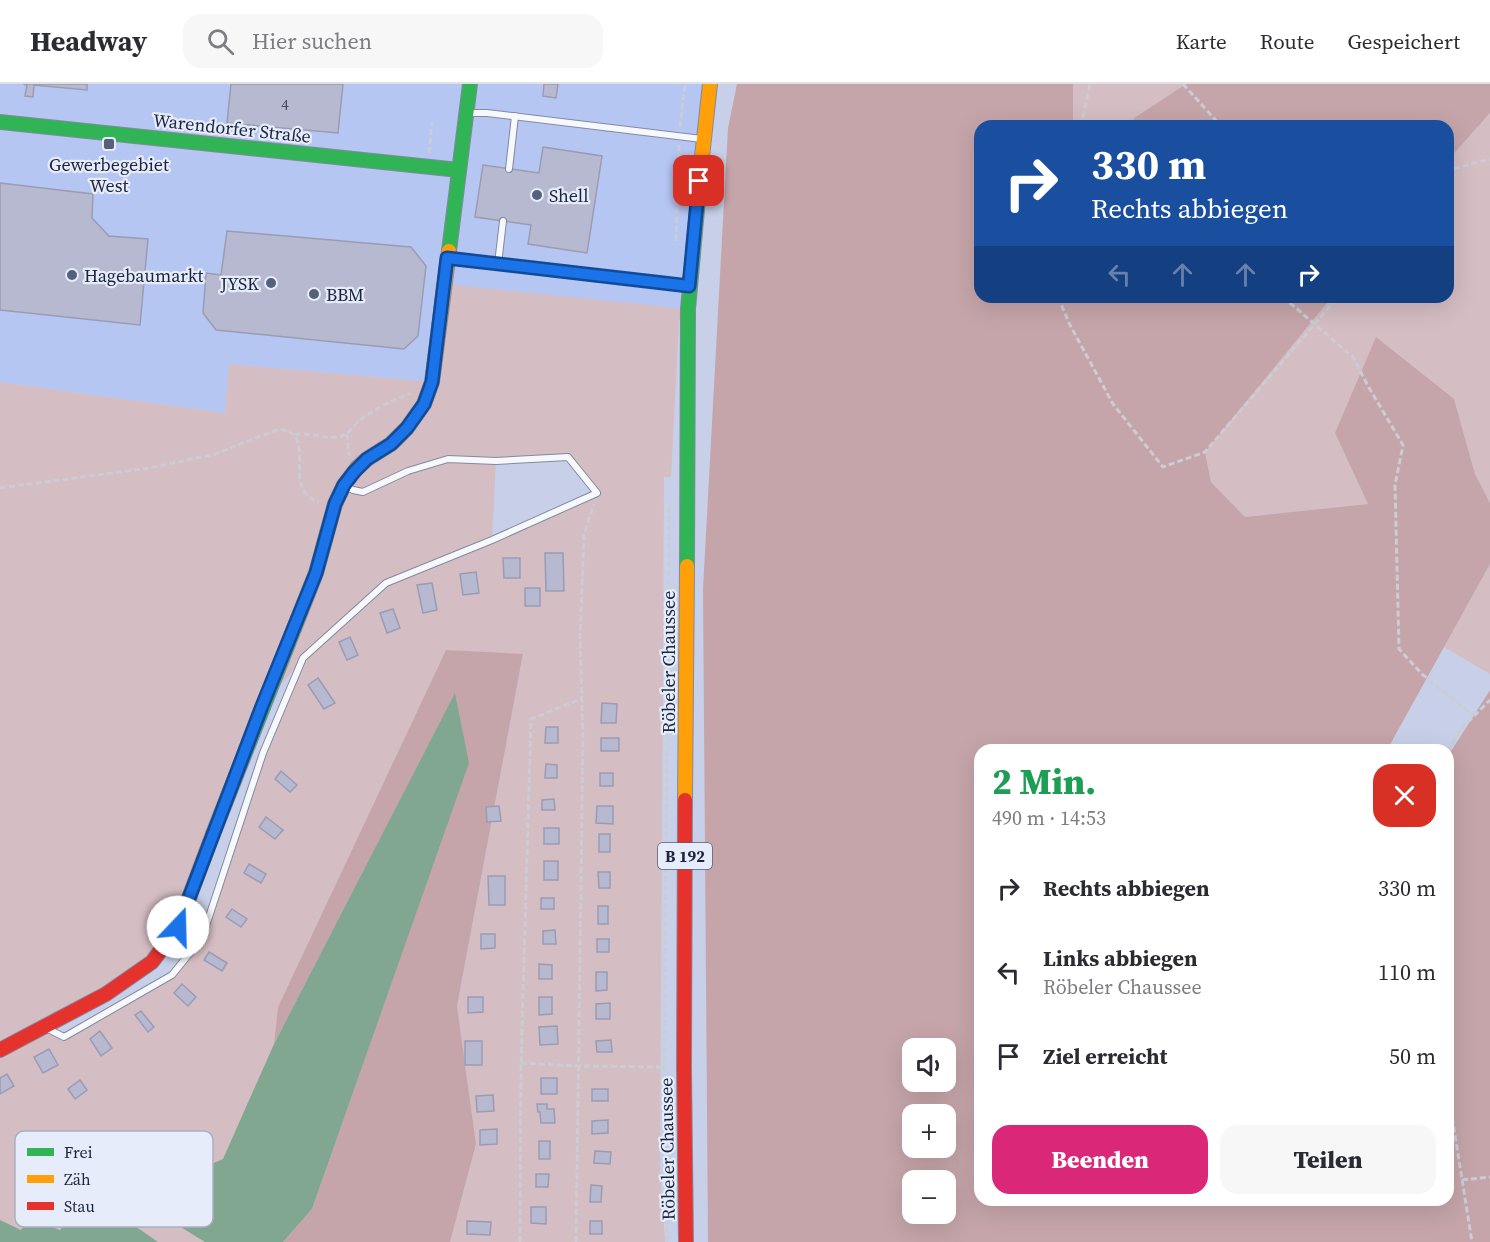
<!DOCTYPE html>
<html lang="de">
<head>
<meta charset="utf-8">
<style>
	:root { --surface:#fff; --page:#f7f7f7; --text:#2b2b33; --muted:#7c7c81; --line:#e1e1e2; --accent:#db2777 }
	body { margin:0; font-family:"Source Serif 4",serif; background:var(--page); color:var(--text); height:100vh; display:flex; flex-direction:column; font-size:22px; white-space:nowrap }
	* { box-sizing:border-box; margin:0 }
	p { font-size:20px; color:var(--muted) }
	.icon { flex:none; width:33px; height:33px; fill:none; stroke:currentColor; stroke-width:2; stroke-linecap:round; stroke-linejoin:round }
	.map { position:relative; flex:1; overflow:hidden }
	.panel { position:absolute; left:974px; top:660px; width:480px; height:462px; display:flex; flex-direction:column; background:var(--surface); border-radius:18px; box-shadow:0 6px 24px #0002 }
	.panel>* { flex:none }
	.top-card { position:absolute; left:974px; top:36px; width:480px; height:183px; border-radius:18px; box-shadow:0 6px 24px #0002; background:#1a4fa0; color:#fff; overflow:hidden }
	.buttons { position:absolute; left:902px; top:954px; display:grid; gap:12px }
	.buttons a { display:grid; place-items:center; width:54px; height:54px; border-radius:12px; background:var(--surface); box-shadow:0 6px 24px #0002; font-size:30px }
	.pin { position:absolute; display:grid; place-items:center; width:51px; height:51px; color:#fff; margin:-26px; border-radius:12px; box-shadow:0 3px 9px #0006 }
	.me { position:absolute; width:66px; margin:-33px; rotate:21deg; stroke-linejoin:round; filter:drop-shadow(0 0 4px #0008) }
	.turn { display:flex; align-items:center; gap:21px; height:126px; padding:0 18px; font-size:27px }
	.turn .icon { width:78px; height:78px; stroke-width:2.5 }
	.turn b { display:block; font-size:42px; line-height:51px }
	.lanes { display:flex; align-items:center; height:57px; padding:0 18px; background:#0003; justify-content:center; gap:30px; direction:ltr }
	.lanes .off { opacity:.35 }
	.round { display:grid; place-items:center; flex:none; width:63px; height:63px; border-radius:18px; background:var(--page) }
	.head { display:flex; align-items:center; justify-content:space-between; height:102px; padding:0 18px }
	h1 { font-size:36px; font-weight:800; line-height:45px; color:#1e9e55 }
	.button { display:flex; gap:12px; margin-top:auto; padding:12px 18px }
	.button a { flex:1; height:69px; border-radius:18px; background:var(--accent); color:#fff; font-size:24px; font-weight:800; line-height:69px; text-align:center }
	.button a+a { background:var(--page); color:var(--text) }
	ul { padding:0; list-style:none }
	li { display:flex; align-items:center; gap:18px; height:84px; padding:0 18px }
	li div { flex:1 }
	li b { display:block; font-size:22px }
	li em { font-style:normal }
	header { display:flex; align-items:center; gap:36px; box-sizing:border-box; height:84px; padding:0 30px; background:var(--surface); border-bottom:2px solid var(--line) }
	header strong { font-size:28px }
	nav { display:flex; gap:33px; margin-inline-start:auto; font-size:21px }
	.search { width:420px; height:54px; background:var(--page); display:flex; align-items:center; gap:15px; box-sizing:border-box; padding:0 21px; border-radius:18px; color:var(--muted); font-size:22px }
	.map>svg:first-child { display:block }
	.built { fill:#b6c6f3 }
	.green { fill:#d4bdc3; fill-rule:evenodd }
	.forest { fill:#c5a5aa; fill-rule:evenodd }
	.water { fill:#81a790 }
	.building { fill:#b6b9cf; stroke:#9a9cb4; stroke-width:1.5 }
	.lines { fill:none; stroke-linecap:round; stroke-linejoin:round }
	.lane-casing { stroke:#828aa0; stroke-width:8 }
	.fast-casing { stroke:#828aa0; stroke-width:16 }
	.slow-casing { stroke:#828aa0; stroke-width:16 }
	.jam-casing { stroke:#828aa0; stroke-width:16 }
	.path { stroke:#cacdd4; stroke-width:3; stroke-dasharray:6 3; stroke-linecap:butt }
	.lane { stroke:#f7f8fc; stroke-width:6 }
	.fast { stroke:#30b455; stroke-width:14 }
	.slow { stroke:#ff9f0a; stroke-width:14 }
	.jam { stroke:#e5322d; stroke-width:14 }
	.route-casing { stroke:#114b97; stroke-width:15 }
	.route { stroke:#1a73e8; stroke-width:10 }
	.poi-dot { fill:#57607a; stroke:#e6ecfa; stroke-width:2 }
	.labels { text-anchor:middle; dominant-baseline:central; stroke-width:4.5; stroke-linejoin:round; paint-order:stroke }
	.number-label { font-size:15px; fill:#424963 }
	.shield { fill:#e6ecfa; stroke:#586077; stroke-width:1.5 }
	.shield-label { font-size:16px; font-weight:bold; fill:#1b243f }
	.street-label { font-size:18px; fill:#1b243f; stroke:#e6ecfa }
	.poi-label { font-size:18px; fill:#1b243f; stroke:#e6ecfa; text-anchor:start }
	.key { fill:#e6ecfa; stroke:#a9b0c2; stroke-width:1.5 }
	.key-label { font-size:16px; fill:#1b243f }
</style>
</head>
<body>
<header>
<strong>Headway</strong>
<div class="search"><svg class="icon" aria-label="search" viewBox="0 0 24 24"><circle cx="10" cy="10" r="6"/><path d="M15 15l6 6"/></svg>Hier suchen</div>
<nav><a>Karte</a><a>Route</a><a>Gespeichert</a></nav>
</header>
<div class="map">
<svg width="1490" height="1158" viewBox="0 0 1490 1158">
	<rect width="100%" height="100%" fill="#c7d0e8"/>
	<polygon class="built" points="0,0 711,0 688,225 432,298 230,280 225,329 0,298"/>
	<g class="green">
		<polygon points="1073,0 1186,0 1134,34 1133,42 1104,42 1103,38 1073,37"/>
		<polygon points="1490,29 1490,419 1475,390 1454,315 1335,349 1368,420 1245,433 1211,398 1205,368 1332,213 1448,213 1448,76"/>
		<path d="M 444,200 L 688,225 L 679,237 L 671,393 L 664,393 L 660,1084 L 665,1158 L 450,1158 L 476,1060 L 457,922 L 523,571 L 446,566 L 278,923 L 274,960 L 223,1076 L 193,1088 L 174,1138 L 205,1158 L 158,1158 L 89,1110 L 60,1146 L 30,1134 L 21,1147 L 0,1136 L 0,298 L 225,329 L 229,280 L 432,298 ZM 568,373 L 597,410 L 492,455 L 496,377 ZM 301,577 L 263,669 L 202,854 L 171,891 L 65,953 L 43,943 L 106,910 L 178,843 L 262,623 Z"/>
		<polygon points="1490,480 1490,590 1444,563"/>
	</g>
	<g class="forest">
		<path d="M 737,0 L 1073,0 L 1073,37 L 1103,37 L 1104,42 L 980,42 L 980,213 L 1332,213 L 1205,368 L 1211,398 L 1245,433 L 1368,420 L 1335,349 L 1376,253 L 1454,315 L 1475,390 L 1490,419 L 1490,480 L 1387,666 L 980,666 L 980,1116 L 1448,1116 L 1448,672 L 1490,606 L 1490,1158 L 708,1158 L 703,505 L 728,44 ZM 945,964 L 945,998 L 912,998 L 912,964 ZM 912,1030 L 945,1030 L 945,1064 L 912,1064 ZM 912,1096 L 945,1096 L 945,1130 L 912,1130 Z"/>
		<polygon points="1186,0 1490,0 1490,29 1448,76 1448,42 1133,42 1134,34"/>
		<polygon points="446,566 523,570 457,922 476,1060 450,1158 283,1158 312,1125 468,679 455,610 274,960 278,923"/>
	</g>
	<g class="water">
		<polygon points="455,609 469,679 312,1125 283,1158 205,1158 174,1139 193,1088 223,1075 274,960"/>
		<polygon points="89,1110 158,1158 0,1158 0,1136 21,1146 30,1134 60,1146"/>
	</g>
	<g class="building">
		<polygon points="23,0 87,0 87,6 34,1 33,13 25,12 27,1"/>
		<polygon points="231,0 343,0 338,49 227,39"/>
		<polygon points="544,0 558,0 556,14 543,12"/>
		<polygon points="543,63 602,72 587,169 528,160 531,141 475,133 483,81 539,89"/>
		<polygon points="0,99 93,110 92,134 109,152 148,155 140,241 0,226"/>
		<polygon points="227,147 411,163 426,182 418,252 404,265 216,246 203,229 206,189 221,191"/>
		<polygon points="545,469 563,469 564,507 546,507"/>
		<polygon points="503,474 520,474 520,494 504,494"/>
		<polygon points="476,488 479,509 463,511 460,490"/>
		<polygon points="432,499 437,526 423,529 417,501"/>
		<rect x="525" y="504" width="15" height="18"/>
		<polygon points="393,525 400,544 387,549 380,529"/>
		<polygon points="350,553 358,571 347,576 339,558"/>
		<polygon points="318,594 335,619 324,625 308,601"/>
		<polygon points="602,619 617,620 616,639 601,639"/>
		<polygon points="546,643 558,643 558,659 545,659"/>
		<rect x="601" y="654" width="18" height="13"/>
		<polygon points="546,680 557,681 557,694 545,694"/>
		<polygon points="281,687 297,701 290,708 275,695"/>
		<rect x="600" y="689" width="13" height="13"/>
		<polygon points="554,715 555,726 542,726 542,716"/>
		<polygon points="499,722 501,737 487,738 486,723"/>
		<polygon points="597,722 613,722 613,740 596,739"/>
		<polygon points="266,733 283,746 275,755 259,743"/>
		<rect x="544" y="744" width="15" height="16"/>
		<rect x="599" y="750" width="11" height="18"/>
		<rect x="544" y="777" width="14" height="19"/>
		<polygon points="249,780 266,790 261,799 244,789"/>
		<polygon points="598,788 610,788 610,804 599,804"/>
		<polygon points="488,792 505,792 505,821 489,821"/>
		<rect x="541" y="814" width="13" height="11"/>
		<rect x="598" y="822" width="10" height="18"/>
		<polygon points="232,825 247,835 241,843 226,833"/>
		<polygon points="555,846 556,860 543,860 543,847"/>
		<polygon points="481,850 495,850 495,864 481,865"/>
		<rect x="597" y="855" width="12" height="13"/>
		<polygon points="209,868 227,879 222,887 204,876"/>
		<polygon points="539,880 552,881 552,895 539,895"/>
		<polygon points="596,888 607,888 607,906 596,907"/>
		<polygon points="182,900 196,913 188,922 174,909"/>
		<polygon points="468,913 483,913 483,928 468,929"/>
		<polygon points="539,913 552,913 552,930 539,931"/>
		<polygon points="610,919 610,935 596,935 596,920"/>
		<polygon points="141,927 154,943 148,948 135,931"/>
		<polygon points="557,942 558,960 540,961 539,943"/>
		<polygon points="100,947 112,964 101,972 90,955"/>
		<polygon points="611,956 612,968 597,968 596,957"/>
		<rect x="465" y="957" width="17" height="24"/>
		<polygon points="49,965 58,981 43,989 34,973"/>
		<polygon points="7,990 14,1002 0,1010 0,994"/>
		<rect x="541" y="994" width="16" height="16"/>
		<polygon points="80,996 87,1006 75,1015 68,1005"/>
		<rect x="592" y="1005" width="16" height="12"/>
		<polygon points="493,1011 494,1027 477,1028 476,1012"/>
		<polygon points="537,1020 547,1020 547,1025 554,1025 555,1039 541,1039 540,1028 538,1028"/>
		<polygon points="608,1036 608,1049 592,1050 592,1037"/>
		<polygon points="497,1045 497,1060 480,1061 480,1046"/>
		<rect x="539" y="1057" width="11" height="18"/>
		<polygon points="595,1067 611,1068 610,1080 594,1079"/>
		<polygon points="536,1090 549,1090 548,1103 536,1103"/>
		<polygon points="591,1101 602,1102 601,1118 590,1118"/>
		<polygon points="531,1123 546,1123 546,1140 531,1139"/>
		<polygon points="467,1137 491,1138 490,1151 467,1150"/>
		<rect x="590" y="1137" width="12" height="13"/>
	</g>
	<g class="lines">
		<defs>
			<g id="lane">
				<polyline points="468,29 487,29 702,55"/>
				<polyline points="509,85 515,32"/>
				<polyline points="448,174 688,202"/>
				<polyline points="498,180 503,137"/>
				<polyline points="46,944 64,953 172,891 202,854 263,669 303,574 386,499 492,456 597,409 568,373 496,377 448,375 408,387 363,408 353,406 345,402"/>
			</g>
			<g id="fast">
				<polyline points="0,38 459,86"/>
				<polyline points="449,167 470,0"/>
				<polyline points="687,482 688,225 701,82"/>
				<polyline points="213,750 316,489 335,420 344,401 357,384"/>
			</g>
			<g id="slow">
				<polyline points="701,82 710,0"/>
				<polyline points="357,384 367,375 391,360 407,344 424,320 432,298 449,167"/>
				<polyline points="685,716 687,482"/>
			</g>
			<g id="jam">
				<polyline points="685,716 684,984 686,1158"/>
				<polyline points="0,966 106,910 152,878 178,843 213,750"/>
			</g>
		</defs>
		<use href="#lane" class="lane-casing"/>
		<use href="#fast" class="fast-casing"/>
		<use href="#slow" class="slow-casing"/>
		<use href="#jam" class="jam-casing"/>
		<g class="path">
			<polyline points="1183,0 1221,42"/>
			<polyline points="1081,42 1090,0"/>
			<polyline points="680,43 685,0"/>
			<polyline points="429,69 432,39"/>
			<polyline points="1448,91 1453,85 1490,75"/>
			<polyline points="676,157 679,61"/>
			<polyline points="1058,213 1070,241 1113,320 1163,383 1205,368 1338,213"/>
			<polyline points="1283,213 1353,273 1368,302 1403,361 1395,401 1399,565 1422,590 1474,632"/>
			<polyline points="347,350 349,372"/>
			<path d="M 295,351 C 310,347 327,357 342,352 C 350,350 353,341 360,336 C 376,324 393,316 411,309"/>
			<path d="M 0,404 L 150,384 L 215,370 L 279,345 C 321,349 278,404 319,418"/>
			<polyline points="1448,668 1459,647 1490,616"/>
			<polyline points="521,979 580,982 664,983"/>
			<polyline points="1448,1007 1472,1158"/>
			<polyline points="1462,1096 1490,1093"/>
			<polyline points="520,1158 521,979 531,635 581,615"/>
			<polyline points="576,1158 583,654 580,556 584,451 594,420"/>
			<polyline points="667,1158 664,983 669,421"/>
		</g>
		<use href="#lane" class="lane"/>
		<use href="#fast" class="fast"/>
		<use href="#slow" class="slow"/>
		<use href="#jam" class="jam"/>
	</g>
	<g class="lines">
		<defs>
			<polyline id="route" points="178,843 262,622 316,489 335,420 344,401 354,388 367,375 391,360 407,344 424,320 432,298 447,174 689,202 699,97"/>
		</defs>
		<use href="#route" class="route-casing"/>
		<use href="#route" class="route"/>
	</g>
	<g class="poi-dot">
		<rect x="103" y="54" width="12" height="12" rx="3"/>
		<circle cx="537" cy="111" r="6"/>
		<circle cx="72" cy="191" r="6"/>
		<circle cx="271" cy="199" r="6"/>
		<circle cx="314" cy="210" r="6"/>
	</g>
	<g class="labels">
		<g class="number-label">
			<text x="285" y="20">4</text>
		</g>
		<rect class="shield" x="658" y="759" width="54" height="26" rx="4.5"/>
		<g class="shield-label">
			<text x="685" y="772">B 192</text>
		</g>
		<g class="street-label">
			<text transform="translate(232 44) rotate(6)">Warendorfer Straße</text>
			<text transform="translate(668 578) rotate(-90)">Röbeler Chaussee</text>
			<text transform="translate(667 1065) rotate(-91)">Röbeler Chaussee</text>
		</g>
		<g class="poi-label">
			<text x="109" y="80" text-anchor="middle">Gewerbegebiet<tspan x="109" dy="21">West</tspan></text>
			<text x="549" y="111">Shell</text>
			<text x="84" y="191">Hagebaumarkt</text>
			<text x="259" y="199" text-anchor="end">JYSK</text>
			<text x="326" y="210">BBM</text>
		</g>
	</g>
	<rect x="15" y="1047" width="198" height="96" rx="9" class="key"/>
	<rect x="27" y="1064" width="27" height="8" fill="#30b455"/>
	<rect x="27" y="1091" width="27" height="8" fill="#ff9f0a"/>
	<rect x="27" y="1118" width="27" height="8" fill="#e5322d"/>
	<g class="key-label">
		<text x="64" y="1074">Frei</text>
		<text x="64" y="1101">Zäh</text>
		<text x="64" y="1128">Stau</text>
	</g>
</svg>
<div class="buttons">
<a><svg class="icon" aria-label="sound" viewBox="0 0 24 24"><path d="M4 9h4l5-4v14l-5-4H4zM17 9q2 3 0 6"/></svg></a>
<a>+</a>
<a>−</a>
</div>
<div class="pin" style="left:699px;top:97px;background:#d93025"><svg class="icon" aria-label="arrive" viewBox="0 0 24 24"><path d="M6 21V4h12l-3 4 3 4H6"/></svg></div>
<svg class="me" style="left:178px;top:843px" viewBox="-20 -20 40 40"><circle r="19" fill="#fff"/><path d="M0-13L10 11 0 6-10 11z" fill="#1a73e8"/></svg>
<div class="top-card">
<div class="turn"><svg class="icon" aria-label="right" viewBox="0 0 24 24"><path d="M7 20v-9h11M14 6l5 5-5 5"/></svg><div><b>330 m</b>Rechts abbiegen</div></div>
<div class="lanes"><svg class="icon off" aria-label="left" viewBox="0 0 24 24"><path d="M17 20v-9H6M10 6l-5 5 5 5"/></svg><svg class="icon off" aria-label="ahead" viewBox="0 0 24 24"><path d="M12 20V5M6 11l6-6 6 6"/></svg><svg class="icon off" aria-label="ahead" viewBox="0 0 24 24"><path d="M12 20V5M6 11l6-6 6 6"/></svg><svg class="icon" aria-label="right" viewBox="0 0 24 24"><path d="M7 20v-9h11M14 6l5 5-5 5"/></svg></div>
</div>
<section class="panel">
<div class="head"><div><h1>2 Min.</h1><p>490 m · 14:53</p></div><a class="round" style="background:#d93025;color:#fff"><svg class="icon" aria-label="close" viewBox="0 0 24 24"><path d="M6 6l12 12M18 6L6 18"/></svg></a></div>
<ul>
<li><svg class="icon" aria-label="right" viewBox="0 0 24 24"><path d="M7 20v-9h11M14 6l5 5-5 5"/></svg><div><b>Rechts abbiegen</b></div><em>330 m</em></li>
<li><svg class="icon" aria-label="left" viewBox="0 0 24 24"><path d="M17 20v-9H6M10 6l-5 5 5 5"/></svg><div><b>Links abbiegen</b><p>Röbeler Chaussee</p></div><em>110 m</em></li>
<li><svg class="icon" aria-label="arrive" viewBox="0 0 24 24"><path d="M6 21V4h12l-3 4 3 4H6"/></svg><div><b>Ziel erreicht</b></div><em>50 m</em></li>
</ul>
<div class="button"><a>Beenden</a><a>Teilen</a></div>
</section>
</div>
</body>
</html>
